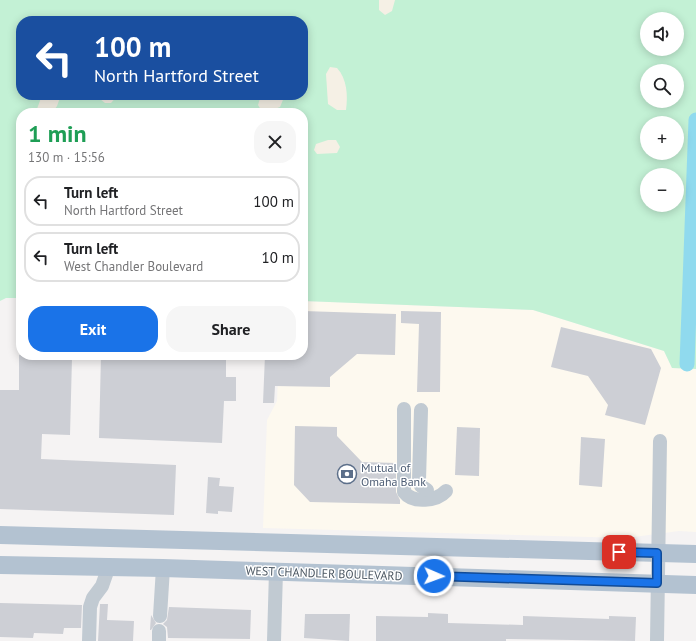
<!DOCTYPE html>
<html lang="en">
<head>
<meta charset="utf-8">
<style>
	:root { --surface:#fff; --page:#f6f6f6; --text:#202124; --muted:#757577; --line:#e0e0e0; --accent:#1a73e8 }
	body { margin:0; font-family:"PT Sans",sans-serif; background:var(--page); color:var(--text); height:100vh; display:flex; flex-direction:column; font-size:15px; white-space:nowrap }
	* { box-sizing:border-box; margin:0 }
	p { font-size:13px; color:var(--muted) }
	.icon { flex:none; width:22px; height:22px; fill:none; stroke:currentColor; stroke-width:2; stroke-linecap:round; stroke-linejoin:round }
	.map { position:relative; flex:1; overflow:hidden }
	.panel { position:absolute; left:16px; top:108px; width:292px; height:252px; display:flex; flex-direction:column; background:var(--surface); border-radius:16px; box-shadow:0 2px 10px #0003 }
	.panel>* { flex:none }
	.guide { position:absolute; left:16px; top:16px; width:292px; height:84px; border-radius:16px; box-shadow:0 2px 10px #0003; background:#1a4fa0; color:#fff; overflow:hidden }
	.buttons { position:absolute; left:640px; top:12px; display:grid; gap:8px }
	.buttons a { display:grid; place-items:center; width:44px; height:44px; border-radius:50%; background:var(--surface); box-shadow:0 2px 10px #0003; font-size:20px }
	.pin { position:absolute; display:grid; place-items:center; width:34px; height:34px; color:#fff; margin:-17px; border-radius:8px; box-shadow:0 2px 6px #0006 }
	.me { position:absolute; width:44px; margin:-22px; rotate:92deg; stroke-linejoin:round; filter:drop-shadow(0 0 3px #0008) }
	.turn { display:flex; align-items:center; gap:14px; height:84px; padding:0 12px; font-size:18px }
	.turn .icon { width:52px; height:52px; stroke-width:2.5 }
	.turn b { display:block; font-size:28px; line-height:34px }
	.round { display:grid; place-items:center; flex:none; width:42px; height:42px; border-radius:16px; background:var(--page) }
	.overview { display:flex; align-items:center; justify-content:space-between; height:68px; padding:0 12px }
	h1 { font-size:24px; font-weight:700; line-height:30px; color:#1e9e55 }
	.cta { display:flex; gap:8px; margin-top:auto; padding:8px 12px }
	.cta a { flex:1; height:46px; border-radius:16px; background:var(--accent); color:#fff; font-size:16px; font-weight:700; line-height:46px; text-align:center }
	.cta a+a { background:var(--page); color:var(--text) }
	ul { padding:0; list-style:none }
	li { display:flex; align-items:center; gap:12px; height:50px; margin:0 8px 6px; padding:0 4px; border:2px solid var(--line); border-radius:16px }
	li div { flex:1 }
	li b { display:block; font-size:15px }
	li em { font-style:normal }
	.map>svg:first-child { display:block }
	.commercial { fill:#fdf9ef }
	.green { fill:#c3f1d5; fill-rule:evenodd }
	.sand { fill:#f5f0e5 }
	.lines { fill:none; stroke-linecap:round; stroke-linejoin:round }
	.canal { stroke:#90daee; stroke-width:15 }
	.building { fill:#cdcfd5 }
	.minor { stroke:#c1cad2; stroke-width:14 }
	.major { stroke:#b3c2d1; stroke-width:18 }
	.route-casing { stroke:#114b97; stroke-width:10 }
	.route { stroke:#1a73e8; stroke-width:7 }
	.labels { text-anchor:middle; dominant-baseline:central; stroke-width:3; stroke-linejoin:round; paint-order:stroke }
	.service-label { font-size:12px; fill:#4e5e75; stroke:#fff; text-anchor:start }
	.street-label { font-size:12px; fill:#4a5661; stroke:#fff }
</style>
</head>
<body>
<div class="map">
<svg width="696" height="641" viewBox="0 0 696 641">
	<rect width="100%" height="100%" fill="#f5f3f3"/>
	<polygon class="commercial" points="303,301 533,310 664,351 672,368 696,369 696,532 679,531 626,538 263,528 267,420 277,401 279,355 303,355"/>
	<path class="green" d="M 0,0 L 696,0 L 696,369 L 672,368 L 664,351 L 533,310 L 303,301 L 303,113 L 21,113 L 21,298 L 6,298 L 0,301 ZM 647,19 L 677,19 L 677,49 L 647,49 ZM 21,21 L 303,21 L 303,95 L 21,95 ZM 647,71 L 677,71 L 677,101 L 647,101 ZM 647,123 L 677,123 L 677,153 L 647,153 ZM 647,175 L 677,175 L 677,205 L 647,205 Z"/>
	<g class="sand">
		<polygon points="395,0 392,11 385,15 379,10 379,0"/>
		<path d="M 330,67 L 337,68 C 347,79 348,95 346,110 L 337,110 L 328,104 L 326,74 Z"/>
		<polygon points="42,95 61,95 57,106 52,113 38,113 37,109"/>
		<polygon points="100,95 118,95 111,103 105,103 100,99"/>
		<polygon points="261,95 285,95 280,107 267,112 261,110 258,105"/>
		<polygon points="328,140 336,140 340,147 337,153 317,154 314,150 316,144"/>
	</g>
	<g class="lines">
		<polyline class="canal" points="687,364 696,120"/>
	</g>
	<g class="building">
		<polygon points="303,311 396,314 395,355 357,354 330,377 330,387 275,386 274,403 263,403 265,355 303,355"/>
		<polygon points="401,311 441,312 440,392 417,392 419,324 401,323"/>
		<polygon points="561,327 651,349 661,368 645,425 605,415 608,405 588,376 551,367"/>
		<polygon points="19,355 50,355 50,357 72,358 70,435 42,434 41,459 176,465 174,515 0,509 0,390 19,390"/>
		<polygon points="101,355 226,355 226,377 236,377 236,401 224,401 222,443 99,438"/>
		<polygon points="295,426 337,427 337,436 362,462 396,463 396,492 400,500 400,504 310,502 294,485"/>
		<polygon points="457,427 480,428 479,476 455,475"/>
		<polygon points="581,437 605,439 602,487 579,485"/>
		<polygon points="208,477 220,478 219,486 234,487 232,512 218,511 218,514 206,513"/>
		<polygon points="0,603 82,605 81,628 64,628 63,634 34,633 33,638 0,637"/>
		<polygon points="100,604 108,604 107,620 134,621 133,641 98,641"/>
		<polygon points="169,607 251,610 250,639 168,638 167,627 163,624 167,620"/>
		<polygon points="428,613 448,614 448,623 523,625 523,616 609,619 609,616 636,617 635,641 506,639 506,641 376,641 376,616 428,617"/>
		<polygon points="305,614 350,614 349,641 304,638"/>
		<polygon points="151,615 156,623 151,630 150,630"/>
	</g>
	<g class="lines">
		<g class="minor">
			<path d="M 404,409 L 404,492 C 413,504 437,501 446,491"/>
			<polyline points="421,410 419,480 421,486 427,490"/>
			<polyline points="160,616 163,568"/>
			<polyline points="89,641 90,607 93,598 102,586 109,566"/>
			<polyline points="159,641 159,631"/>
			<polyline points="274,641 276,571"/>
			<polyline points="657,641 660,441"/>
		</g>
		<g class="major">
			<polyline points="0,535 696,554"/>
			<polyline points="0,565 163,568 696,585"/>
		</g>
	</g>
	<g class="lines">
		<defs>
			<polyline id="route" points="434,576 657,583 657,553 619,552"/>
		</defs>
		<use href="#route" class="route-casing"/>
		<use href="#route" class="route"/>
	</g>
	<defs>
		<symbol id="bank-ring" viewBox="-11 -11 22 22"><circle r="9.5" fill="#fff" stroke="#5c6f8a" stroke-width="1.5"/><path d="M-6-4H6V4H-6ZM0-2.3a2.3 2.3 0 1 0 0 4.6a2.3 2.3 0 1 0 0-4.6Z" fill="#5c6f8a"/></symbol>
	</defs>
	<g fill-rule="evenodd">
		<use href="#bank-ring" x="336" y="463" width="22" height="22"/>
	</g>
	<g class="labels">
		<g class="service-label">
			<text x="361" y="467">Mutual of<tspan x="361" dy="14">Omaha Bank</tspan></text>
		</g>
		<g class="street-label">
			<text transform="translate(324 573) rotate(2)">WEST CHANDLER BOULEVARD</text>
		</g>
	</g>
</svg>
<div class="buttons">
<a><svg class="icon" aria-label="sound" viewBox="0 0 24 24"><path d="M4 9h4l5-4v14l-5-4H4zM17 9q2 3 0 6"/></svg></a>
<a><svg class="icon" aria-label="search" viewBox="0 0 24 24"><circle cx="10" cy="10" r="6"/><path d="M15 15l6 6"/></svg></a>
<a>+</a>
<a>−</a>
</div>
<div class="pin" style="left:619px;top:552px;background:#d93025"><svg class="icon" aria-label="arrive" viewBox="0 0 24 24"><path d="M6 21V4h12l-3 4 3 4H6"/></svg></div>
<svg class="me" style="left:434px;top:576px" viewBox="-20 -20 40 40"><circle r="17" fill="#1a73e8" stroke="#fff" stroke-width="3"/><path d="M0-11L8 9 0 5-8 9z" fill="#fff"/></svg>
<div class="guide">
<div class="turn"><svg class="icon" aria-label="left" viewBox="0 0 24 24"><path d="M17 20v-9H6M10 6l-5 5 5 5"/></svg><div><b>100 m</b>North Hartford Street</div></div>
</div>
<section class="panel">
<div class="overview"><div><h1>1 min</h1><p>130 m · 15:56</p></div><a class="round"><svg class="icon" aria-label="close" viewBox="0 0 24 24"><path d="M6 6l12 12M18 6L6 18"/></svg></a></div>
<ul>
<li><svg class="icon" aria-label="left" viewBox="0 0 24 24"><path d="M17 20v-9H6M10 6l-5 5 5 5"/></svg><div><b>Turn left</b><p>North Hartford Street</p></div><em>100 m</em></li>
<li><svg class="icon" aria-label="left" viewBox="0 0 24 24"><path d="M17 20v-9H6M10 6l-5 5 5 5"/></svg><div><b>Turn left</b><p>West Chandler Boulevard</p></div><em>10 m</em></li>
</ul>
<div class="cta"><a>Exit</a><a>Share</a></div>
</section>
</div>
</body>
</html>
